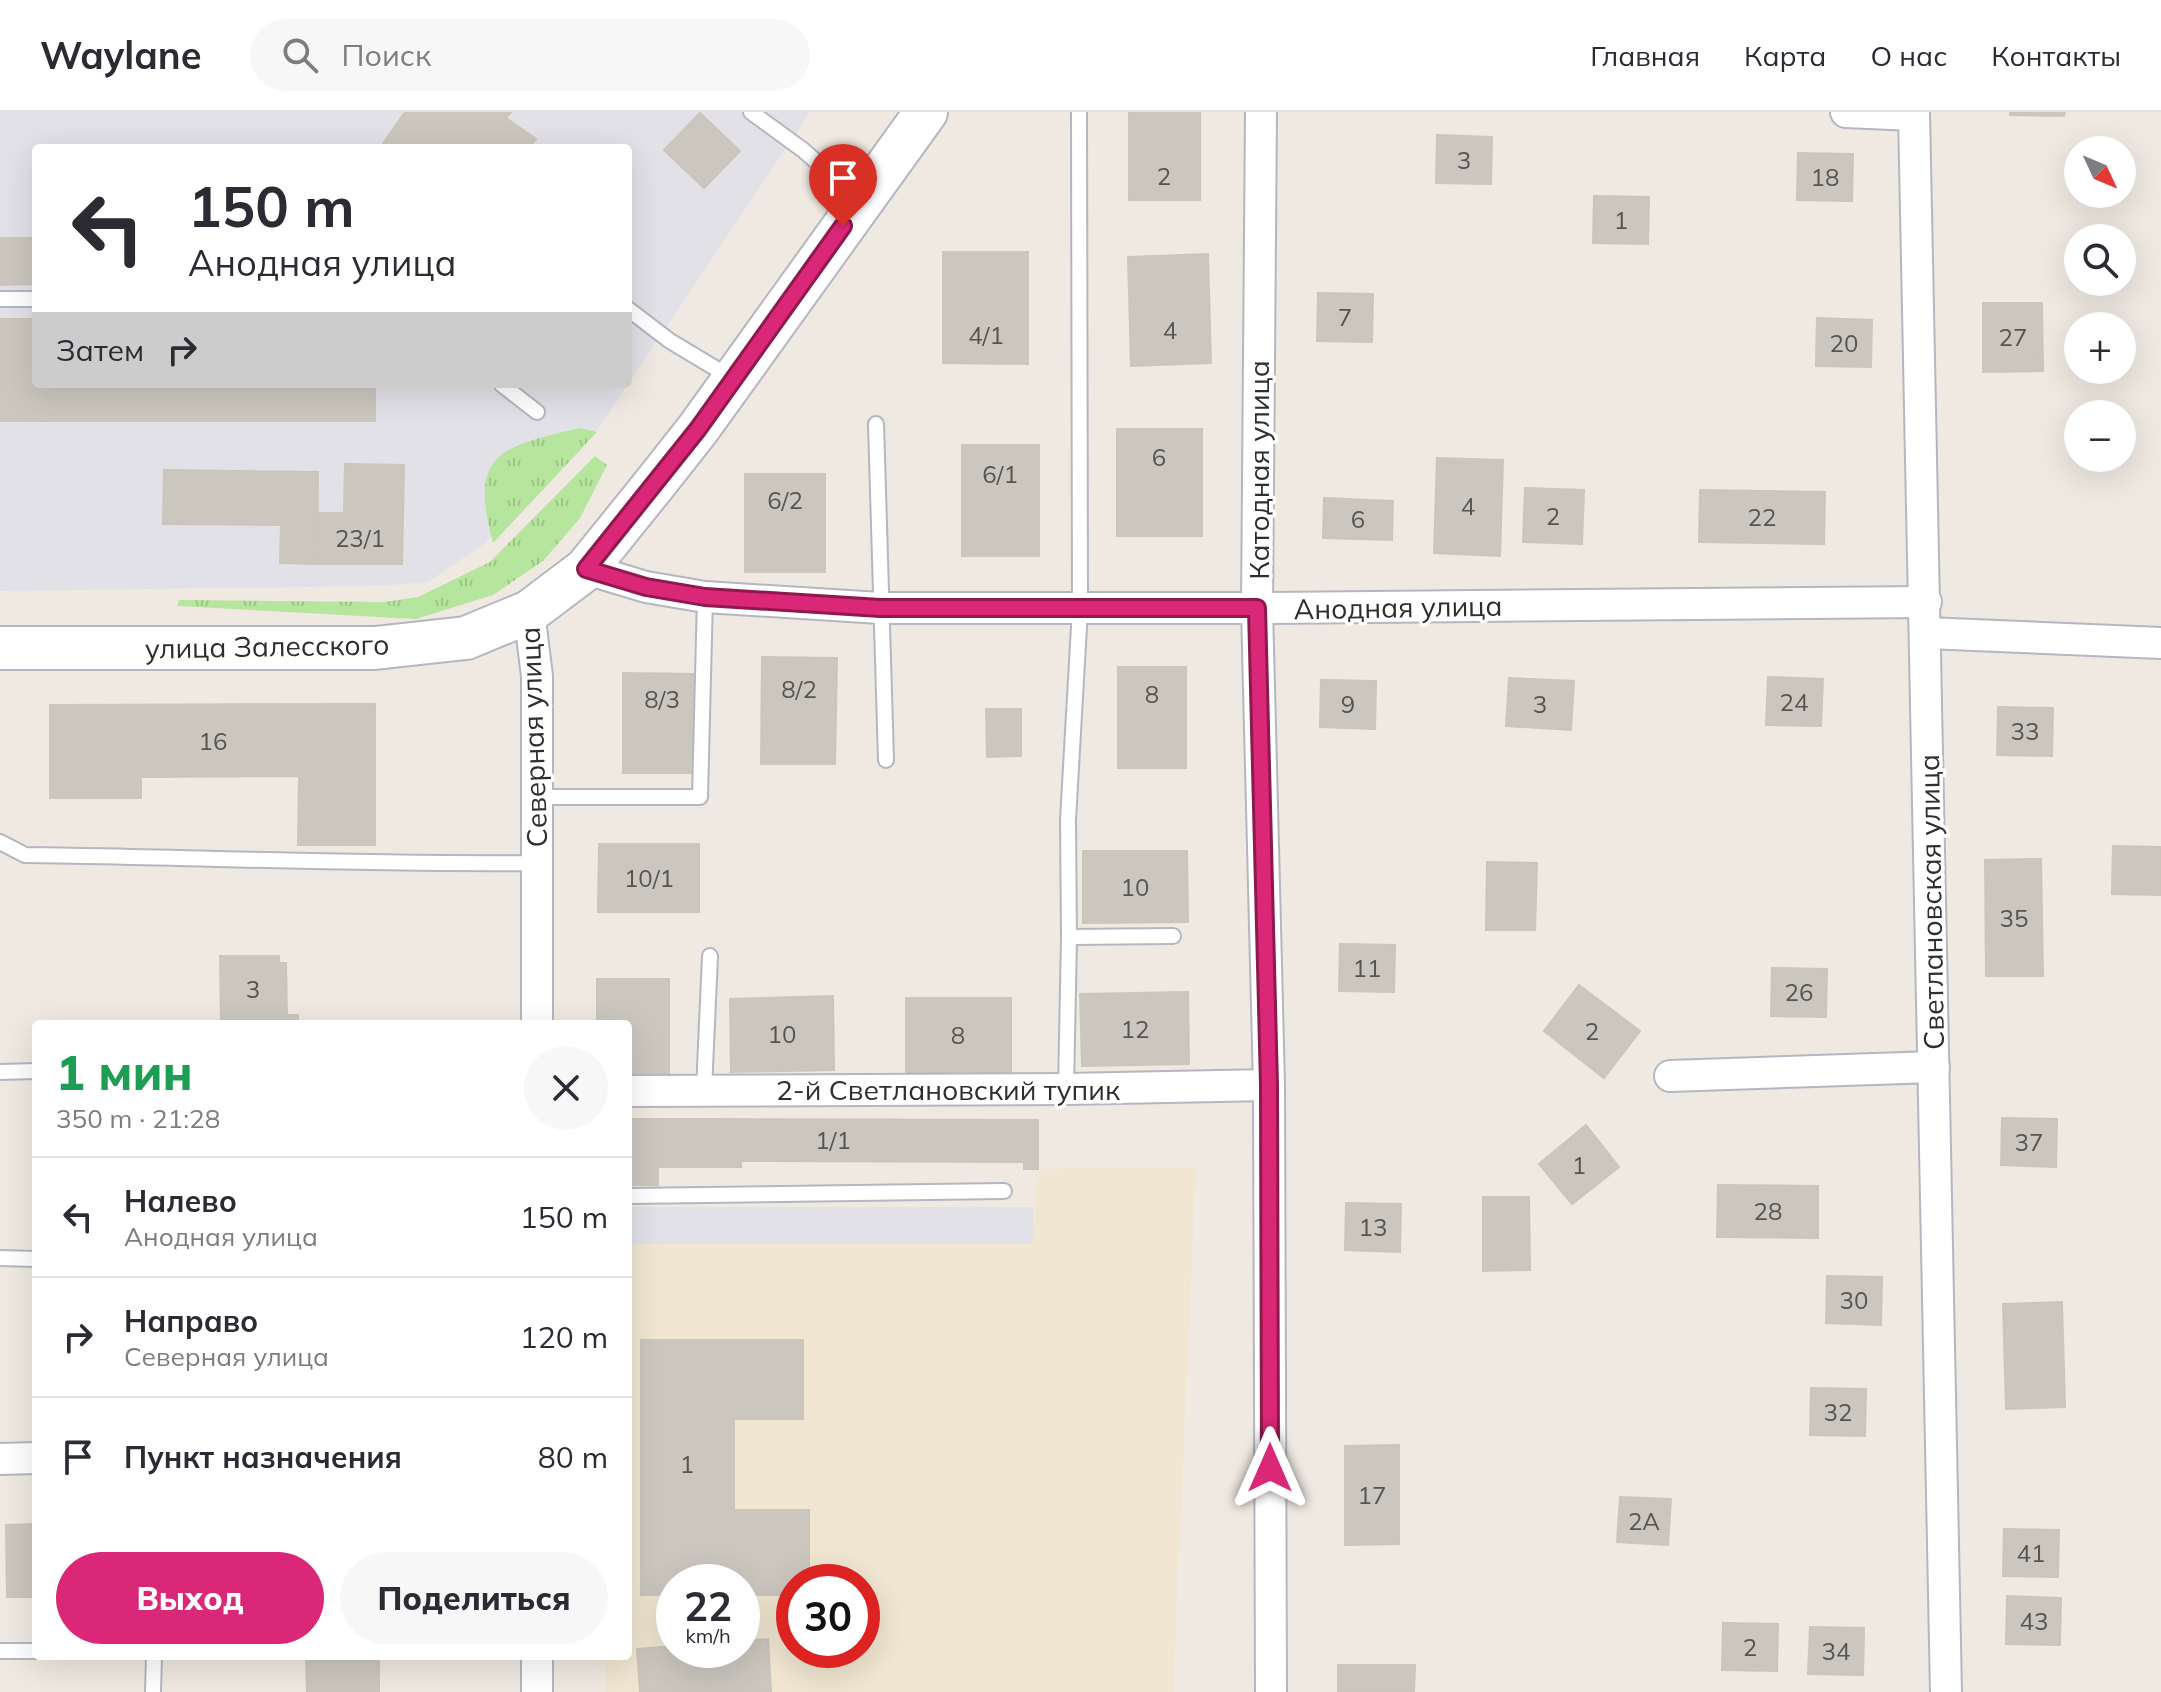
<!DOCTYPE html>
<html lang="ru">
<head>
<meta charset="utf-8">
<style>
	:root { --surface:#fff; --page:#f7f7f7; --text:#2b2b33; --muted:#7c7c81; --line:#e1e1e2; --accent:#db2777 }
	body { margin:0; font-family:Mulish,sans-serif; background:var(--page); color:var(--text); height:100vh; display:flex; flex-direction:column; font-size:30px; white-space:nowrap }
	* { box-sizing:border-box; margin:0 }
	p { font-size:26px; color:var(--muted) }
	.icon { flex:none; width:44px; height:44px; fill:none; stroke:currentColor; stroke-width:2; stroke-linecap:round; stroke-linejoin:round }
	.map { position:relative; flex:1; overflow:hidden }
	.side { position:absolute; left:32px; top:908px; width:600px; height:640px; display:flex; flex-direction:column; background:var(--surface); border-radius:8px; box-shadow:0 8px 32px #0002 }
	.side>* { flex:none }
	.hud { position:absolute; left:32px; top:32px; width:600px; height:244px; border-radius:8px; box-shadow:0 8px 32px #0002; background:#fff; color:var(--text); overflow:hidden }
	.needle { width:52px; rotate:134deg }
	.fabs { position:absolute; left:2064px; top:24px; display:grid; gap:16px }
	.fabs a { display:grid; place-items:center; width:72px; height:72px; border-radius:50%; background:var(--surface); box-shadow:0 8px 32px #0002; font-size:40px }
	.speed { position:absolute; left:656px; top:1452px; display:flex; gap:16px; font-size:40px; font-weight:700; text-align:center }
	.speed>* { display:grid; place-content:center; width:104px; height:104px; border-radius:50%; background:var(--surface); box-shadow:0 8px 32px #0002; line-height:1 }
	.speed small { font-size:20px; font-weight:400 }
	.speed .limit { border:12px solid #d22; background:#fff; color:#111 }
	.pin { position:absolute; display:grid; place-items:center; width:68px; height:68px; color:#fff; margin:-82px -34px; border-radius:50% 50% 50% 0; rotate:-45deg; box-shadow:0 0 8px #0007 }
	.pin .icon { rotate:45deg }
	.me { position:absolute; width:88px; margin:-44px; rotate:0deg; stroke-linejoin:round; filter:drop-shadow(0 0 6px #0008) }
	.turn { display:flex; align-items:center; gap:28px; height:168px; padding:0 24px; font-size:36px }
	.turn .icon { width:104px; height:104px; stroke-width:2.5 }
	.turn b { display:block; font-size:56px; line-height:68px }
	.then { display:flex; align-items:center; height:76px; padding:0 24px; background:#0003; gap:16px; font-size:30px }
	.round { display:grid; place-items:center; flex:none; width:84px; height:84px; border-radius:42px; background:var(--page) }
	.headline { display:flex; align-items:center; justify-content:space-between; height:136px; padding:0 24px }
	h1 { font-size:48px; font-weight:800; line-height:60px; color:#1e9e55 }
	.button { display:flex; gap:16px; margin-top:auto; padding:16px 24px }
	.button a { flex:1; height:92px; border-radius:48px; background:var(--accent); color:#fff; font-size:32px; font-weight:800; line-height:92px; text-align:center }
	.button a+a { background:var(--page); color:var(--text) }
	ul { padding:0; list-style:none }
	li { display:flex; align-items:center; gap:24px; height:120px; padding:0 24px; border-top:2px solid var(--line) }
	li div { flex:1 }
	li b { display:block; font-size:30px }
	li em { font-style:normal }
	header { display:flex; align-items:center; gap:48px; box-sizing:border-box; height:112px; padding:0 40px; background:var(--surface); border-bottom:2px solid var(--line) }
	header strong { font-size:38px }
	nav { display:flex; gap:44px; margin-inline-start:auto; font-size:28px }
	.search { width:560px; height:72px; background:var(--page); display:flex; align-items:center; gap:20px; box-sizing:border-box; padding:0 28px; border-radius:44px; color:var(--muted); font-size:30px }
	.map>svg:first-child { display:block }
	.industrial { fill:#e3e1e8; fill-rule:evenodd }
	.education { fill:#f0e6d1; fill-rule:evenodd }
	.grass { fill:url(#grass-tufts) }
	.building { fill:#cbc7bf; stroke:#cbc5ba; stroke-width:2 }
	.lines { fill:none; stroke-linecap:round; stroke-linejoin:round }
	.service-casing { stroke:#b4b7c1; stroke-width:18 }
	.minor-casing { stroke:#b4b7c1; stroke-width:34 }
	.secondary-casing { stroke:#b4b7c1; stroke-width:46 }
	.service { stroke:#fff; stroke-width:14 }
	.minor { stroke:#fff; stroke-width:30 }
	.secondary { stroke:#fff; stroke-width:42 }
	.route-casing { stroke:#8e194d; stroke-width:20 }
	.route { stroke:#db2777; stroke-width:14 }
	.labels { text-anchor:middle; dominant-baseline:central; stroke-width:7; stroke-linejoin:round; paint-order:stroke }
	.number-label { font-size:24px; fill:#555452 }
	.street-label { font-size:28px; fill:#2e2e2e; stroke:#fff }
</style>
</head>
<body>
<header>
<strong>Waylane</strong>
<div class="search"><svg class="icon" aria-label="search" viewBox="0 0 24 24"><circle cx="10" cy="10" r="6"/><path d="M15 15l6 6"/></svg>Поиск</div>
<nav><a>Главная</a><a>Карта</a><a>О нас</a><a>Контакты</a></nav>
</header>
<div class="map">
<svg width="2161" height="1580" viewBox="0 0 2161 1580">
	<defs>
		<pattern id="grass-tufts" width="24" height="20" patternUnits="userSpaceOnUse" patternTransform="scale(2)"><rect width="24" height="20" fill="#b6e59e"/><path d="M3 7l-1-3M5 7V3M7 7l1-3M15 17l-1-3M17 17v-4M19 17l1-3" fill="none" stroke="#9dc588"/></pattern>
	</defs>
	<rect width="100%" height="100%" fill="#efe9e1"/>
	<g class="industrial">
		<path d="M 0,0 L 810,0 L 598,317 L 484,432 L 428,470 L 378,474 L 0,479 ZM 36,36 L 628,36 L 628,272 L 36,272 Z"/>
		<rect x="628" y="1095" width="405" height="37"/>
	</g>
	<path class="education" d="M 1196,1055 L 1173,1580 L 606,1580 L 606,1544 L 628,1544 L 628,1132 L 1032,1132 L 1038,1057 ZM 674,1470 L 742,1470 L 742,1538 L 674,1538 ZM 794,1470 L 862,1470 L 862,1538 L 794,1538 Z"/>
	<g class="grass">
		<path d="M 579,316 L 597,320 L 493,431 C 468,340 501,335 579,316 Z"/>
		<polygon points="595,344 607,353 580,406 543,449 493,483 416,507 177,494 179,488 384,490 418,485 490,450"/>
	</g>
	<g class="building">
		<polygon points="405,0 511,0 506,6 536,27 529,36 380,36"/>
		<rect x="1129" y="0" width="71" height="88"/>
		<polygon points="2010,0 2065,0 2064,4 2010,3"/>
		<polygon points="700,1 740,39 704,76 664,38"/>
		<polygon points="1437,23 1492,25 1491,72 1436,71"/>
		<polygon points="1798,41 1853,42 1852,89 1797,88"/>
		<polygon points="1594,84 1649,85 1648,132 1593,131"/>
		<polygon points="0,126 36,126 36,172 0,173"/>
		<polygon points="943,140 1028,140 1028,252 943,251"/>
		<polygon points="1208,142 1211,251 1131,254 1128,145"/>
		<polygon points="1318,181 1373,182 1372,230 1317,229"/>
		<polygon points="1983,191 2042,191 2043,259 1983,260"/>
		<polygon points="1817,206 1872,208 1871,255 1816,254"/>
		<polygon points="0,207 36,207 36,272 375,272 375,309 0,309"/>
		<rect x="1117" y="317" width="85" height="107"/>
		<rect x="962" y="333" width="77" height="111"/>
		<polygon points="1437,346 1503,348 1500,444 1434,441"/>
		<polygon points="345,352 404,353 402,452 317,452 317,401 344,401"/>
		<polygon points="164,358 318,360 317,452 280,451 281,413 163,412"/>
		<rect x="745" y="362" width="80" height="98"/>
		<polygon points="1525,376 1584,378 1582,432 1523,430"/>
		<polygon points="1700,378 1825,380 1824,432 1699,430"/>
		<polygon points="1324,386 1393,389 1392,428 1323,426"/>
		<polygon points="762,545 837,546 835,652 761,652"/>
		<rect x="1118" y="555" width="68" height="101"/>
		<polygon points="623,561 701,562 700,661 623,661"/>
		<polygon points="1768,565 1823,567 1821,614 1766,613"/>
		<polygon points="1509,566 1574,569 1571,618 1506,614"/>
		<polygon points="1321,568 1376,569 1375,617 1320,615"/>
		<polygon points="375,592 375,733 298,733 299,664 141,665 141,686 50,686 50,593"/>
		<polygon points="1998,595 2053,596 2052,644 1997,643"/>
		<polygon points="986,597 1021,597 1021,644 987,645"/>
		<polygon points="599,732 699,732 699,800 598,800"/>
		<polygon points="2113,734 2161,735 2161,783 2112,782"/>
		<polygon points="1083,739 1187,739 1188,810 1083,811"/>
		<polygon points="2041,747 2043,864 1986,864 1985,748"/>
		<polygon points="1487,750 1537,751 1535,818 1486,818"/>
		<polygon points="1340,832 1395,833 1394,880 1339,879"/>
		<polygon points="220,844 279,844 279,851 286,851 287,903 298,903 298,912 221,912"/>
		<polygon points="1772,856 1827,857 1826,905 1771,904"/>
		<polygon points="597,867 669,867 669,970 628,970 628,912 597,912"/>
		<polygon points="1579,873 1640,919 1604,966 1544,919"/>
		<polygon points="1188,880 1189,952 1082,954 1080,882"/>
		<polygon points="833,884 834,958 731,960 730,887"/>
		<rect x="906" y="886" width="105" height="75"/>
		<polygon points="2002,1006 2057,1007 2056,1055 2001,1053"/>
		<polygon points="628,1007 1038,1008 1038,1057 1024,1057 1024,1050 741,1049 741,1055 658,1055 658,1073 628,1073"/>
		<polygon points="1586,1013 1619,1055 1572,1092 1539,1052"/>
		<polygon points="1718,1073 1818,1074 1818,1126 1717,1125"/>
		<polygon points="1483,1085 1529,1085 1530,1158 1483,1159"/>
		<polygon points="1346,1091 1401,1092 1400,1140 1345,1138"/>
		<polygon points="1827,1164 1882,1165 1881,1213 1826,1211"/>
		<polygon points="2062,1190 2065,1295 2006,1297 2003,1192"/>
		<polygon points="641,1228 803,1228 803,1307 734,1307 734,1398 809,1398 809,1470 794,1470 794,1483 742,1483 742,1470 674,1470 674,1483 641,1483"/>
		<polygon points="1811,1276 1866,1277 1865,1324 1810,1323"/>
		<polygon points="1399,1333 1399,1432 1345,1433 1345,1334"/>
		<polygon points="1620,1385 1671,1387 1668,1433 1617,1430"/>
		<polygon points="36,1412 36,1485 7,1485 6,1413"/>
		<polygon points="2004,1417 2059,1418 2058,1465 2003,1464"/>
		<polygon points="2007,1484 2061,1486 2060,1533 2006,1532"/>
		<polygon points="1723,1511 1778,1512 1777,1559 1722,1558"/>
		<polygon points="1810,1515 1864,1516 1863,1563 1808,1562"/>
		<polygon points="768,1527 771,1580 640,1580 637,1537 674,1534 674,1538 742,1538 742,1529"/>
		<polygon points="306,1544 379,1544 379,1580 307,1580"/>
		<polygon points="1338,1553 1415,1553 1414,1580 1338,1580"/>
	</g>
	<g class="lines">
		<defs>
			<g id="service">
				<polyline points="751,0 803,38 858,86"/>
				<polyline points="0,187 36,187"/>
				<polyline points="628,197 670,229 730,265"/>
				<polyline points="501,272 537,300"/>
				<polyline points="876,312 886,648"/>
				<polyline points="537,685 700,685 705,485"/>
				<path d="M 0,730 L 25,743 C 196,745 366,753 537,751"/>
				<polyline points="1069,825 1173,824"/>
				<polyline points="0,960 36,959"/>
				<polyline points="1066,977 1069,825 1068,708 1080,497 1079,0"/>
				<polyline points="704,978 710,844"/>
				<polyline points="628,1084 1004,1079"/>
				<polyline points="0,1146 36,1147"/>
				<polyline points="0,1539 36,1539"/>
				<polyline points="153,1580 154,1544"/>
			</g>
			<g id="minor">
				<polyline points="1261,0 1257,496 1269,973 1271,1580"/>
				<polyline points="1846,0 1914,3"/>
				<polyline points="1914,0 1946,1580"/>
				<polyline points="586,457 646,475 705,485 880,496 1257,496 1926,490"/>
				<polyline points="529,500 537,564 537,912"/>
				<polyline points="1926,521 2161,531"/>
				<polyline points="1670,964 1934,955"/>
				<polyline points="628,979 1066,977 1269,973"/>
				<polyline points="0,1347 36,1346"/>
				<polyline points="537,1544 537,1580"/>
			</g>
			<polyline id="secondary" points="0,536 375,536 466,526 529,500 586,457 653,374 698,317 926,0"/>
		</defs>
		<use href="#service" class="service-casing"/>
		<use href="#minor" class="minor-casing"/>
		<use href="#secondary" class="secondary-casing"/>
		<use href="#service" class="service"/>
		<use href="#minor" class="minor"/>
		<use href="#secondary" class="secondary"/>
	</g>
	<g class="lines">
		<defs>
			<polyline id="route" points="843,114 698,317 586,457 646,475 705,485 880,496 1257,496 1269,973 1270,1356"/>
		</defs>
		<use href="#route" class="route-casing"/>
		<use href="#route" class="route"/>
	</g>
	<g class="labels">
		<g class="number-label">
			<text x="1464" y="48">3</text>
			<text x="1164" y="64">2</text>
			<text x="1825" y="65">18</text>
			<text x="1621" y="108">1</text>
			<text x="1345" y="205">7</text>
			<text x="1170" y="218">4</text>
			<text x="986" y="223">4/1</text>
			<text x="2013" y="225">27</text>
			<text x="1844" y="231">20</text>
			<text x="1159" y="345">6</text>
			<text x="1000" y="362">6/1</text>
			<text x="785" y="388">6/2</text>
			<text x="1468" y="394">4</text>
			<text x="1553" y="404">2</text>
			<text x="1762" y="405">22</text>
			<text x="1358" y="407">6</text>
			<text x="360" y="426">23/1</text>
			<text x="799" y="577">8/2</text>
			<text x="1152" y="582">8</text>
			<text x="662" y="587">8/3</text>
			<text x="1794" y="590">24</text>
			<text x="1348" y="592">9</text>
			<text x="1540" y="592">3</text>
			<text x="2025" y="619">33</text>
			<text x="213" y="629">16</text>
			<text x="649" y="766">10/1</text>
			<text x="1135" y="775">10</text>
			<text x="2014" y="806">35</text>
			<text x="1367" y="856">11</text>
			<text x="253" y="877">3</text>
			<text x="1799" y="880">26</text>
			<text x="1135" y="917">12</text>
			<text x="1592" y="919">2</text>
			<text x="782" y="922">10</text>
			<text x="958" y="923">8</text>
			<text x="833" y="1028">1/1</text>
			<text x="2029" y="1030">37</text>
			<text x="1579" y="1053">1</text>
			<text x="1768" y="1099">28</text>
			<text x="1373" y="1115">13</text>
			<text x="1854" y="1188">30</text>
			<text x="1838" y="1300">32</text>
			<text x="687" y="1352">1</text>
			<text x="1372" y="1383">17</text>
			<text x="1644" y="1409">2А</text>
			<text x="2031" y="1441">41</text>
			<text x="2034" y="1509">43</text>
			<text x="1750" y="1535">2</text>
			<text x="1836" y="1539">34</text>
		</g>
		<g class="street-label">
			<text transform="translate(1258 358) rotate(-90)">Катодная улица</text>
			<text transform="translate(1398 495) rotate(-1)">Анодная улица</text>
			<text transform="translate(267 534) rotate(-1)">улица Залесского</text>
			<text transform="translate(533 625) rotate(-92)">Северная улица</text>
			<text transform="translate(1931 790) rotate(-91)">Светлановская улица</text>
			<text x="948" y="977">2-й Светлановский тупик</text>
		</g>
	</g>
</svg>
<div class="fabs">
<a><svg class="needle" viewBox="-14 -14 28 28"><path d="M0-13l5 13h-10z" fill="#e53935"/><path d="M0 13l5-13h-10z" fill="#7c7c81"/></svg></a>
<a><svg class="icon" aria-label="search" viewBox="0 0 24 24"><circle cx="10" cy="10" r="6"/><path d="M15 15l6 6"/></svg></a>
<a>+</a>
<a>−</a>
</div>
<div class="speed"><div>22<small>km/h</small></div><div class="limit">30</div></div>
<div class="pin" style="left:843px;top:114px;background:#d93025"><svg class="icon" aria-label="arrive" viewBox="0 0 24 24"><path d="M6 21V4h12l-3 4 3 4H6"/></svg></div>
<svg class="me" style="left:1270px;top:1356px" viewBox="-20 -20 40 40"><path d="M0-17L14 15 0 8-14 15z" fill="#db2777" stroke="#fff" stroke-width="4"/></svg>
<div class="hud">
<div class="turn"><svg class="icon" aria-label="left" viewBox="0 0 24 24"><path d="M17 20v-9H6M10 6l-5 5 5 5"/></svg><div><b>150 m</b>Анодная улица</div></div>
<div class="then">Затем<svg class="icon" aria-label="right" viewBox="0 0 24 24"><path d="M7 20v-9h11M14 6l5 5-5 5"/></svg></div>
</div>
<section class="side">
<div class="headline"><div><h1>1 мин</h1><p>350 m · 21:28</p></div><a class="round"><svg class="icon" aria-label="close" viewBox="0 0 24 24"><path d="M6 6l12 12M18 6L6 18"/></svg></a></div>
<ul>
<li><svg class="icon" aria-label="left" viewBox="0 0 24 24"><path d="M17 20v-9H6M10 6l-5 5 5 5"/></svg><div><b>Налево</b><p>Анодная улица</p></div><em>150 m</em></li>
<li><svg class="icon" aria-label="right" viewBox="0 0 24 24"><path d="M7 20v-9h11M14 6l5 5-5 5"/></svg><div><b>Направо</b><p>Северная улица</p></div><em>120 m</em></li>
<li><svg class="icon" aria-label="arrive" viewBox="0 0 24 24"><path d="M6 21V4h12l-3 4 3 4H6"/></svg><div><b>Пункт назначения</b></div><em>80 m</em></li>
</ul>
<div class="button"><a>Выход</a><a>Поделиться</a></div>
</section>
</div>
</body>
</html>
